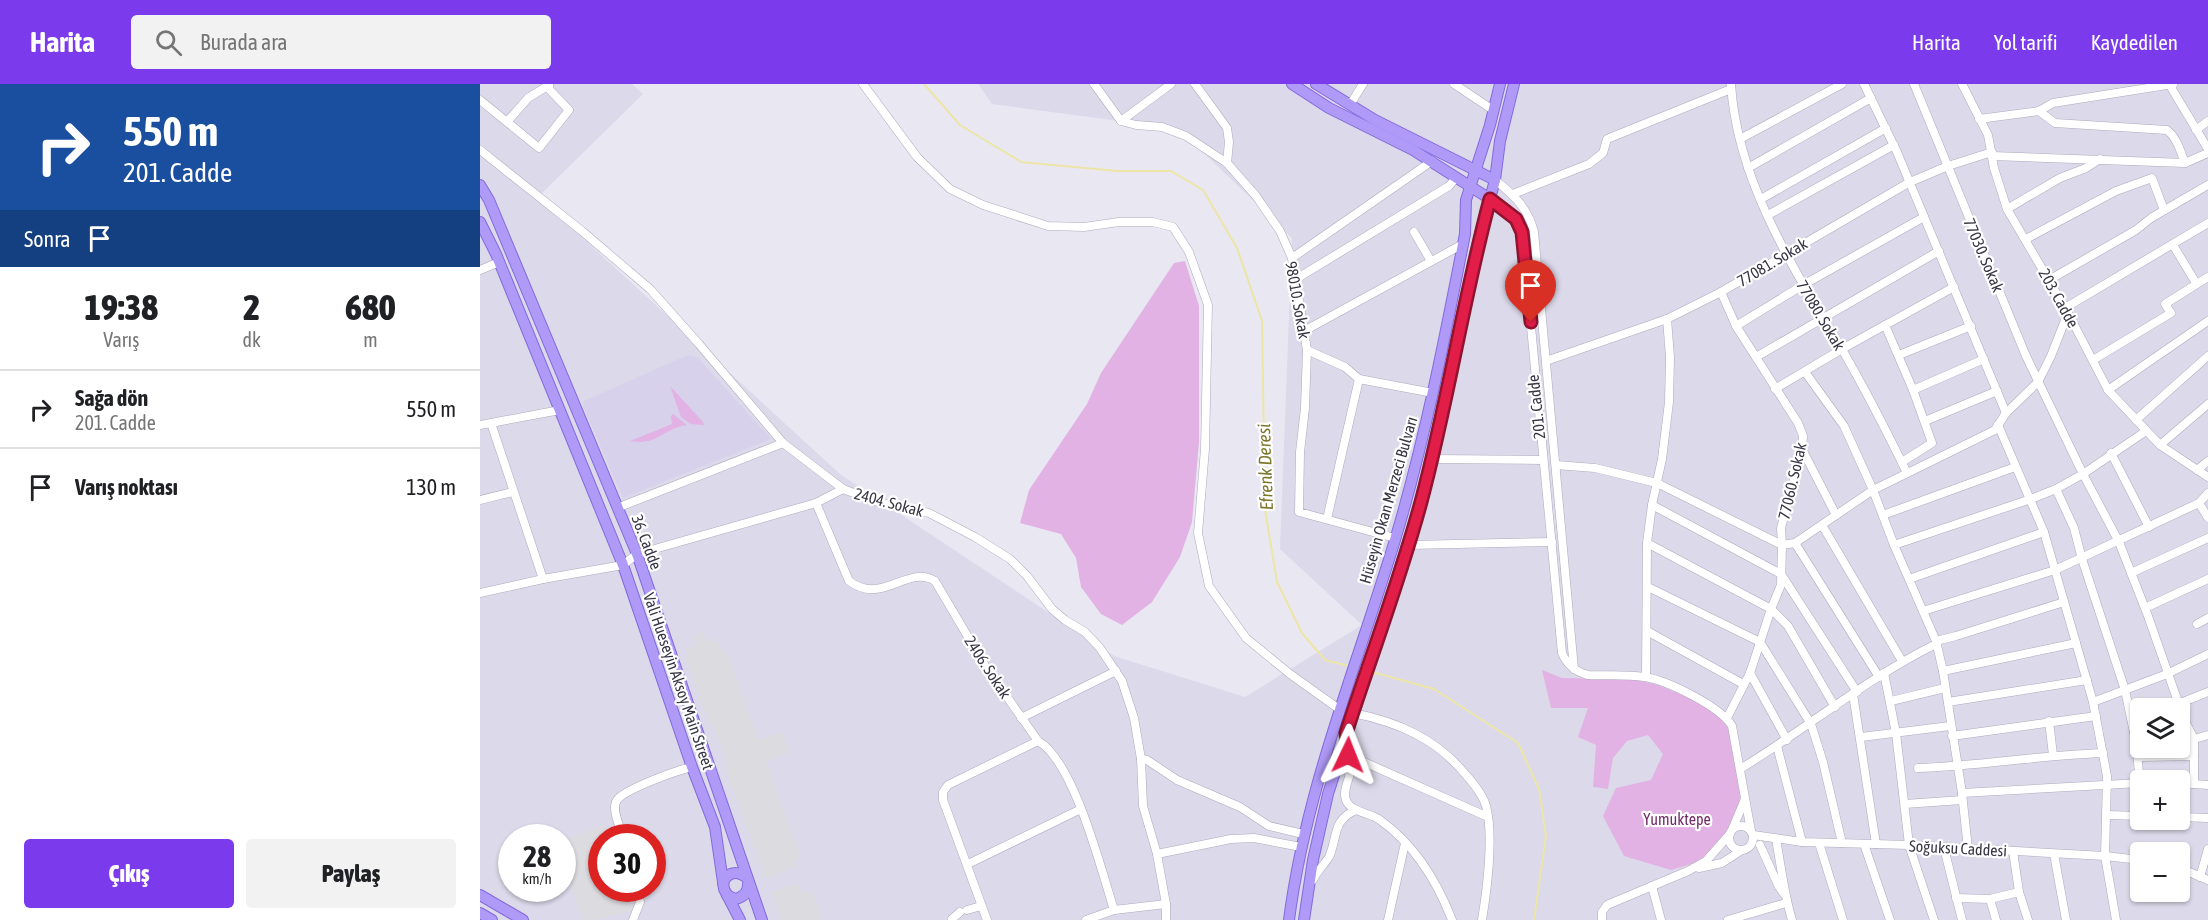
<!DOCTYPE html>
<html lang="tr">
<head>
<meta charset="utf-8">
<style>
	:root { --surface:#fff; --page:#f2f2f2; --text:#202124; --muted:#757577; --line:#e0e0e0; --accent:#7c3aed }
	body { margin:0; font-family:"Asap Condensed",sans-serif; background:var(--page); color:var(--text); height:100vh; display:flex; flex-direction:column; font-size:22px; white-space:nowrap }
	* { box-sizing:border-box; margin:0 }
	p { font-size:20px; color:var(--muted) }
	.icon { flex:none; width:33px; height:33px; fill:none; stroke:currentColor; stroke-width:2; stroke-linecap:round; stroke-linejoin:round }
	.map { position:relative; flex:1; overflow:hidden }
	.details { display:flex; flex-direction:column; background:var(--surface); width:480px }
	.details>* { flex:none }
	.hud { background:#1a4fa0; color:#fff; overflow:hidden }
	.controls { position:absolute; left:1650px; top:614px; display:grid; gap:12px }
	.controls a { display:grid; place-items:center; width:60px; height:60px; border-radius:6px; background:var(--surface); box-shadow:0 2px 4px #0004; font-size:30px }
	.speed { position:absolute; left:18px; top:740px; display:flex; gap:12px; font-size:30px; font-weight:700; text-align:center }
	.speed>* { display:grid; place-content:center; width:78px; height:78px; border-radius:50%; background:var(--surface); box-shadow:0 2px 4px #0004; line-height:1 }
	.speed small { font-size:15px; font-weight:400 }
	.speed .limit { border:9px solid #d22; background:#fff; color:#111 }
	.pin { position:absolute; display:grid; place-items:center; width:51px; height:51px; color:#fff; margin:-62px -26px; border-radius:50% 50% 50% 0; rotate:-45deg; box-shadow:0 0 6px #0007 }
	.pin .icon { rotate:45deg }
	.me { position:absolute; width:66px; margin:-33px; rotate:2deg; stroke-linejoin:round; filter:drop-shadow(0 0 4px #0008) }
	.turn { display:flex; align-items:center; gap:21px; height:126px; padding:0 24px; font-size:27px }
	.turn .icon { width:78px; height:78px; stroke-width:2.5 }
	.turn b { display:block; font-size:42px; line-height:51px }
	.then { display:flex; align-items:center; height:57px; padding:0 24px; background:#0003; gap:12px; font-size:22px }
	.eta { display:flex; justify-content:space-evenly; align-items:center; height:102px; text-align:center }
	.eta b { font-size:36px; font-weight:800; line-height:42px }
	.cta { display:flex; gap:12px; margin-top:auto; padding:12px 24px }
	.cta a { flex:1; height:69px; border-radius:6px; background:var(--accent); color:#fff; font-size:24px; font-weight:800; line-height:69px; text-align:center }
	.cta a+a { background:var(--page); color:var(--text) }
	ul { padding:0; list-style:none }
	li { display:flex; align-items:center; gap:18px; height:78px; padding:0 24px; border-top:2px solid var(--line) }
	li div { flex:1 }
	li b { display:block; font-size:22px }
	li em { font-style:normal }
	header { display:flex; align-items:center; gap:36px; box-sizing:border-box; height:84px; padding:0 30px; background:var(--accent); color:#fff }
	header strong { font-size:28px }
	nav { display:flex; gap:33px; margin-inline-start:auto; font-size:21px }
	.search { width:420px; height:54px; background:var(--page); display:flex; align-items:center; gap:15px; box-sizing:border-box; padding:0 21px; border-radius:6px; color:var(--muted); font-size:22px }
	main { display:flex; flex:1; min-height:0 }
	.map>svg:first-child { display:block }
	.residential { fill:#dcd9ea; fill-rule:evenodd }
	.education { fill:#d7d1eb }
	.green { fill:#e2b2e4 }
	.parking { fill:#dcdbe0 }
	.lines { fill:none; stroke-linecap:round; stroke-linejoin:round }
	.stream { stroke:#ece6a6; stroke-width:2 }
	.minor-casing { stroke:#adaabd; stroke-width:9 }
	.major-casing { stroke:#836adc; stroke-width:12 }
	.minor { stroke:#fff; stroke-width:8 }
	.major { stroke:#af9af8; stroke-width:10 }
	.route-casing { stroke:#92132f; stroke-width:15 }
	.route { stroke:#e11d48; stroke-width:10 }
	.labels { text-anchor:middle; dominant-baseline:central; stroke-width:4.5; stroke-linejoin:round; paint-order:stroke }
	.street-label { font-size:16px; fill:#383645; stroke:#fff }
	.park-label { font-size:16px; fill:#732d69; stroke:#fff }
	.water-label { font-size:18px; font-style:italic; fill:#7c772b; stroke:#fff }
</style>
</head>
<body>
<header>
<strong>Harita</strong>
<div class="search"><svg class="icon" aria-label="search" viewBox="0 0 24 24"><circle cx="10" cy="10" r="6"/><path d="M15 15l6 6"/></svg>Burada ara</div>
<nav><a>Harita</a><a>Yol tarifi</a><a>Kaydedilen</a></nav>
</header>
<main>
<section class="details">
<div class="hud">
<div class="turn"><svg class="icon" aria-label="right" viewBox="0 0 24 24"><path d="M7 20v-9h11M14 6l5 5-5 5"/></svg><div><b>550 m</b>201. Cadde</div></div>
<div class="then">Sonra<svg class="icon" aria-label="arrive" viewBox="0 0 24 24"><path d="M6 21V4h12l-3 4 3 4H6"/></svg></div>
</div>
<div class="eta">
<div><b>19:38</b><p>Varış</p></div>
<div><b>2</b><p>dk</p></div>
<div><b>680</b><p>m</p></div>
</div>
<ul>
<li><svg class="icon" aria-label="right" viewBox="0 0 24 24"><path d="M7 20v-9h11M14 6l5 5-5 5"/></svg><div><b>Sağa dön</b><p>201. Cadde</p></div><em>550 m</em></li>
<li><svg class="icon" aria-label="arrive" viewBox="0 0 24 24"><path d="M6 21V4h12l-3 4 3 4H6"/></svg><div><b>Varış noktası</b></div><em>130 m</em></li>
</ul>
<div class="cta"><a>Çıkış</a><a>Paylaş</a></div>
</section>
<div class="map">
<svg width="1728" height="836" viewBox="0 0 1728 836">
	<rect width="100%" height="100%" fill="#e9e7f2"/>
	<path class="residential" d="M 0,0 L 152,0 L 163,10 L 58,113 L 360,390 L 634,572 L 765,613 L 882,541 L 800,465 L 812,154 L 699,45 L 512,20 L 498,0 L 1728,0 L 1728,836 L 0,836 ZM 1660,624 L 1700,624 L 1700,663 L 1660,663 ZM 1660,696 L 1700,696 L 1700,735 L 1660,735 ZM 32,753 L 82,753 L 82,804 L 32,804 ZM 122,753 L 172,753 L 172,804 L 122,804 ZM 1660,768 L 1700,768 L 1700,807 L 1660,807 Z"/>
	<polygon class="education" points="208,271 217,273 291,355 143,414 103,322 104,317"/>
	<g class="green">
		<polygon points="705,177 719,222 719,358 712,438 700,473 672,518 642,541 621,530 601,503 596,474 581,450 540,439 549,406 607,320 621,289 694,179"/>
		<polygon points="190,302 223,338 224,341 211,340 201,333"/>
		<path d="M 193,330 L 207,341 C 181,345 179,362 150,357 L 192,340 L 191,332 Z"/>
		<polygon points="1062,586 1082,594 1152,595 1178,601 1219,618 1243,635 1248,641 1261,707 1257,730 1247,751 1221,777 1191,786 1144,772 1123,732 1136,704 1171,696 1183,670 1168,651 1147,657 1133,674 1128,705 1113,703 1116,661 1098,653 1108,624 1071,624"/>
	</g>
	<g class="parking">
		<polygon points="223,548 226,557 233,555 235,559 239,558 244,569 247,568 279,656 302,648 310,668 286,677 321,774 314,777 316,783 285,794 244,681 247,679 233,641 230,642 205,573 208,572 206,565 216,561 213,552"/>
		<polygon points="124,741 128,753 122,753 122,804 147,804 154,825 117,836 103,836 83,779 83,756"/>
		<polygon points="318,799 322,810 332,807 342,836 301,836 291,808"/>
	</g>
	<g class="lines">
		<g class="stream">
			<polyline points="444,0 480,41 541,78 637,87 691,87 723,106 757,164 782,237 785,426 797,498 822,549 845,576 869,582"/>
			<polyline points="892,588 954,605 1038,659 1059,705 1066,752 1054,836"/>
		</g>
		<defs>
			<g id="minor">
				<polyline points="383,0 437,73 470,105 503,121 568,142 604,143 639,138 673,138 693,143 709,168 728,221 725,365 718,449 729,502 766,554 810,590 859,625"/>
				<polyline points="614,0 641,37 656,41 682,43 706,52 747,79 776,112 800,147 812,174 827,266 825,324 820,368 819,428 915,454"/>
				<polyline points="715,0 747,44 749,58 747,79"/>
				<polyline points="974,0 1013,26"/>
				<path d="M 1251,0 C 1257,98 1314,185 1363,267 C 1386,307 1407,348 1427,389"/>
				<polyline points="1384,0 1417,68 1526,329"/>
				<polyline points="1434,0 1546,272 1603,390 1639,458 1668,532 1704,635 1714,655 1714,700"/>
				<polyline points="1482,0 1508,51 1514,84 1527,125 1588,229 1628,306 1680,361 1728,393"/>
				<polyline points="1689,0 1728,65"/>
				<polyline points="0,16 59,64 89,26 68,4 69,0"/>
				<polyline points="870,21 883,0"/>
				<path d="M 1559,27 L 1575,39 L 1687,46 C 1697,54 1700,66 1705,79"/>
				<polyline points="1499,35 1559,27 1573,19 1693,0"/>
				<polyline points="641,37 691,0"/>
				<polyline points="27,38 48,14 69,1"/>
				<polyline points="1716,46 1728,37"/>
				<polyline points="1260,55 1362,0"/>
				<polyline points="0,66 102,147 170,205 219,260 303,359 363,405 398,418 449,429 495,453 530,475 547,492 572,525 585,536 605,548 620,564 642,597 654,634 661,675 663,722 677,770 686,820 686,836"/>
				<polyline points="1512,72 1705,79 1728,69"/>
				<polyline points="1268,84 1391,14"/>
				<path d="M 1015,96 C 1034,111 1048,124 1054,148 L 1094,585"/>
				<polyline points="1033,110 1109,80 1123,69 1127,55 1251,5"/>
				<path d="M 1010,115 L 1036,136 L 1042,148 L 1082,569 C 1087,581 1096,588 1108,591 C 1127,592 1146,590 1164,593 C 1187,596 1241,623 1252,642 L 1271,747"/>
				<polyline points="1281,115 1406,44"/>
				<polyline points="1527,125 1580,94 1606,84 1620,75"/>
				<polyline points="1288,131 1414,61"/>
				<polyline points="934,148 951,177"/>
				<polyline points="1546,155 1636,107 1672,94 1684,126"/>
				<polyline points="1693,161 1716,199"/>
				<polyline points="812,174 952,77"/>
				<polyline points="0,186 19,178"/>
				<polyline points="816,195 969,102 975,95"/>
				<polyline points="1569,196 1656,146 1671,134 1728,101"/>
				<polyline points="1241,208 1256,242 1318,339 1323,352 1322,365 1301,444 1302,461 1301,501 1291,525 1270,589 1247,634"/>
				<polyline points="1585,224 1728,139"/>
				<polyline points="1405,241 1433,306 1452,359 1422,378"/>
				<polyline points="1256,242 1323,201 1444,133"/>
				<polyline points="824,247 983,160"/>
				<polyline points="827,266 865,283 879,295 953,309"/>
				<polyline points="1419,271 1491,242"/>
				<polyline points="1276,273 1459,167"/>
				<polyline points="1613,276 1691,229 1685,220 1728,193"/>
				<polyline points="1066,277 1187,235 1241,208 1430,98 1468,82 1512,68"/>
				<polyline points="1325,288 1364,342 1393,406 1414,461 1456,557 1463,587 1482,709 1488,765"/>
				<polyline points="1295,305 1362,265 1474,203"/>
				<polyline points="1433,306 1504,275"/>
				<polyline points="1628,306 1728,237"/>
				<polyline points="1656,336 1728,272"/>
				<polyline points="1445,337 1517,307"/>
				<polyline points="11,339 63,495"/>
				<polyline points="0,341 80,326"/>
				<polyline points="1518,341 1564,448 1613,618 1627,692 1625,772 1636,836"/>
				<polyline points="1680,361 1728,320"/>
				<polyline points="1322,365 1356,431"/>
				<polyline points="1631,369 1669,443"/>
				<polyline points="952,375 1063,376"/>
				<polyline points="1076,381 1115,384 1177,399 1302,461 1315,459 1393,406 1515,346 1526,329 1558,298 1571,272 1588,229"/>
				<polyline points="1717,386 1728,377"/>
				<polyline points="1576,405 1594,444 1602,475 1645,606 1656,658 1660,699"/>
				<polyline points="0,416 33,408"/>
				<path d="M 336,419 L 369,497 C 402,522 428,480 455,497 L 504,580 L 558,657 C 594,677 621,785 634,826"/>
				<polyline points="1719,419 1728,434"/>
				<polyline points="1172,421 1301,490 1377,608"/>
				<polyline points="137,424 303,359"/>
				<polyline points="1403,431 1535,383"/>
				<polyline points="847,435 879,295"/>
				<polyline points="1342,441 1422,577"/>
				<polyline points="1167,459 1291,525 1308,542 1355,623"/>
				<polyline points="1315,459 1399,593"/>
				<polyline points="929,461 1072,458"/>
				<polyline points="1414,461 1551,415 1576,405 1603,390 1666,347"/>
				<polyline points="1651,489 1728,454"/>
				<polyline points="1429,495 1564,448"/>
				<polyline points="1168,503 1280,558 1331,640 1343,678 1362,759"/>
				<polyline points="0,509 63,495 143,481 157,470 336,419 363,405"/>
				<polyline points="1665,524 1728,495"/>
				<polyline points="1443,527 1575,486 1719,419 1728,409"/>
				<polyline points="1717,540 1728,534"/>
				<polyline points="1167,547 1263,600"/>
				<polyline points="1456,557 1476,552 1584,518"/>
				<polyline points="1463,587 1596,559"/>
				<polyline points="1270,589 1307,656"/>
				<polyline points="1404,589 1416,649 1429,761 1454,836"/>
				<polyline points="1166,593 1167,459 1172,421 1182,375 1189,318 1190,273 1187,235"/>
				<polyline points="1373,610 1396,760"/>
				<polyline points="1411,617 1465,604"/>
				<polyline points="1468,618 1607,596"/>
				<polyline points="1613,618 1687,590 1728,570"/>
				<polyline points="1698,620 1728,608"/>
				<path d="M 873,629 C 918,638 957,655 986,691 C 994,700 1003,711 1006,722 C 1014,751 1007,806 1002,836"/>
				<polyline points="541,634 636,587"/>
				<polyline points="1569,637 1573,671"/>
				<polyline points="1472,652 1616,632"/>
				<polyline points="1381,653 1470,642"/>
				<polyline points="1714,655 1728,651"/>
				<path d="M 867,656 C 867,668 871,682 869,693 C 867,700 863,709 866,716 C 870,728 891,729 900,736 C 935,761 957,797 972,836"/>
				<polyline points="1297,662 1322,758"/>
				<polyline points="868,671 1008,733"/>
				<polyline points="1658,673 1714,672"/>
				<polyline points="661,675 667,676 697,696 760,723 789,742 823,750"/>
				<path d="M 1438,684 C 1500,682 1561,671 1623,669"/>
				<path d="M 1260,685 C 1326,645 1387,594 1456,560"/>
				<polyline points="1700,699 1728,701"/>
				<polyline points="1482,709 1660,699"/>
				<polyline points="1425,720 1482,716"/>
				<polyline points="1628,731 1660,732"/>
				<polyline points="1700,733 1728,734"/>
				<circle cx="1261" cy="754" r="12"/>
				<polyline points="1252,746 1265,715"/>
				<polyline points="1273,751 1322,758 1429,761 1625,772 1660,776"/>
				<path d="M 143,753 C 140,743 131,725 137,716 C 145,705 198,686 212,683"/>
				<path d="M 1296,755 C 1301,782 1304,810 1312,836"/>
				<polyline points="1339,759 1363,836"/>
				<polyline points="1384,760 1410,836"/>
				<polyline points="1280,761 1299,803 1304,810"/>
				<polyline points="1464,764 1482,836"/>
				<polyline points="1533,767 1539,808 1548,836"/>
				<polyline points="677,770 751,755 774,754 821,763"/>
				<polyline points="1574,770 1586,836"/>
				<polyline points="488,780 601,725"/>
				<polyline points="1219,784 1242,779 1262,766"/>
				<polyline points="1700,784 1728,796"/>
				<polyline points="1720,793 1728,765"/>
				<path d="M 833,796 C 837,787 844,781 849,773 C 858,753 852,736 876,726"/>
				<polyline points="1172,802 1181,836"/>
				<polyline points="1476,814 1510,815 1539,808"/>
				<polyline points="1510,815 1516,836"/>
				<polyline points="487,826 501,822"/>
				<polyline points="472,835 480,828"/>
				<polyline points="153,836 160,818 157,804"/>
				<polyline points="507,836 463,716 463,708 468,701 558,657"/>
				<polyline points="606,836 634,826 686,820"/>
				<polyline points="908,836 925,759"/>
				<polyline points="1122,836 1122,828 1127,821 1208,787 1226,777 1250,750"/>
				<polyline points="1248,836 1306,819"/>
			</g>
			<g id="major">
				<polyline points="812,0 849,24 933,66 1010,115"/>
				<polyline points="836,0 895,36 1015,96"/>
				<polyline points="0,101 9,116 157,470 282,836"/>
				<polyline points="0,138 16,170 143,481 212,683 235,743 244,805 260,836"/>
				<path d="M 243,799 C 247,788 257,786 267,794"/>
				<polyline points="0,811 43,836"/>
				<path d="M 247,811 L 255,815 C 264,813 269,808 268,799"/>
				<polyline points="0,829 12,836"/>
				<path d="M 809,836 C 826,704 877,582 915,456 C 945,356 965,253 985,150 L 986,116 L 1010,41 L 1020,0"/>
				<polyline points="824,836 833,776 848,710 941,418 964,324 995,171 1015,96 1020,57 1034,0"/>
			</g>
		</defs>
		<use href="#minor" class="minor-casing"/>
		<use href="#major" class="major-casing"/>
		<use href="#minor" class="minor"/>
		<use href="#major" class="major"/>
	</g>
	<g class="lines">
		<defs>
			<path id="route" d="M 868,671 L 866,649 C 891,572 920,496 941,418 C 968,318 983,216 1010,115 L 1036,135 L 1042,148 L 1051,238"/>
		</defs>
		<use href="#route" class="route-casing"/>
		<use href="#route" class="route"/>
	</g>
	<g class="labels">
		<g class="street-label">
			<text transform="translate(1504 171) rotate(67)">77030. Sokak</text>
			<text transform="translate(1292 178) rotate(-31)">77081. Sokak</text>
			<text transform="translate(1579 214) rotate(61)">203. Cadde</text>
			<text transform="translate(818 216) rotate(80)">98010. Sokak</text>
			<text transform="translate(1341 231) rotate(59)">77080. Sokak</text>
			<text transform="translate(1056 323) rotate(-96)">201. Cadde</text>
			<text transform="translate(1312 397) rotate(-77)">77060. Sokak</text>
			<text transform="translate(908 416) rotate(-74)">Hüseyin Okan Merzeci Bulvarı</text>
			<text transform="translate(409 418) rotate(15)">2404. Sokak</text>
			<text transform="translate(167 458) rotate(69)">36. Cadde</text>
			<text transform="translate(508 583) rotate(57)">2406. Sokak</text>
			<text transform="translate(199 597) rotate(71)">Vali Hueseyin Aksoy Main Street</text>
			<text transform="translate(1478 764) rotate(3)">Soğuksu Caddesi</text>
		</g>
		<g class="park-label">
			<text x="1197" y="735">Yumuktepe</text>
		</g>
		<g class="water-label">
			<text transform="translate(785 383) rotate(-92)">Efrenk Deresi</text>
		</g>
	</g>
</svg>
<div class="controls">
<a><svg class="icon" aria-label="layers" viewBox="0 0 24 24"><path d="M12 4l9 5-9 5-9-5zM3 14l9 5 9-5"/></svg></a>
<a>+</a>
<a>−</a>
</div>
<div class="speed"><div>28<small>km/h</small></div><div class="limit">30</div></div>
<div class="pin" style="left:1051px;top:238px;background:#d93025"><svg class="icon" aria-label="arrive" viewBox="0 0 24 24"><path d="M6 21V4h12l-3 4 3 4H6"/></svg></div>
<svg class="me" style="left:868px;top:671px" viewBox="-20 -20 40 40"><path d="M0-17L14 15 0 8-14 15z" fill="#e11d48" stroke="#fff" stroke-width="4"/></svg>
</div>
</main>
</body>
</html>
